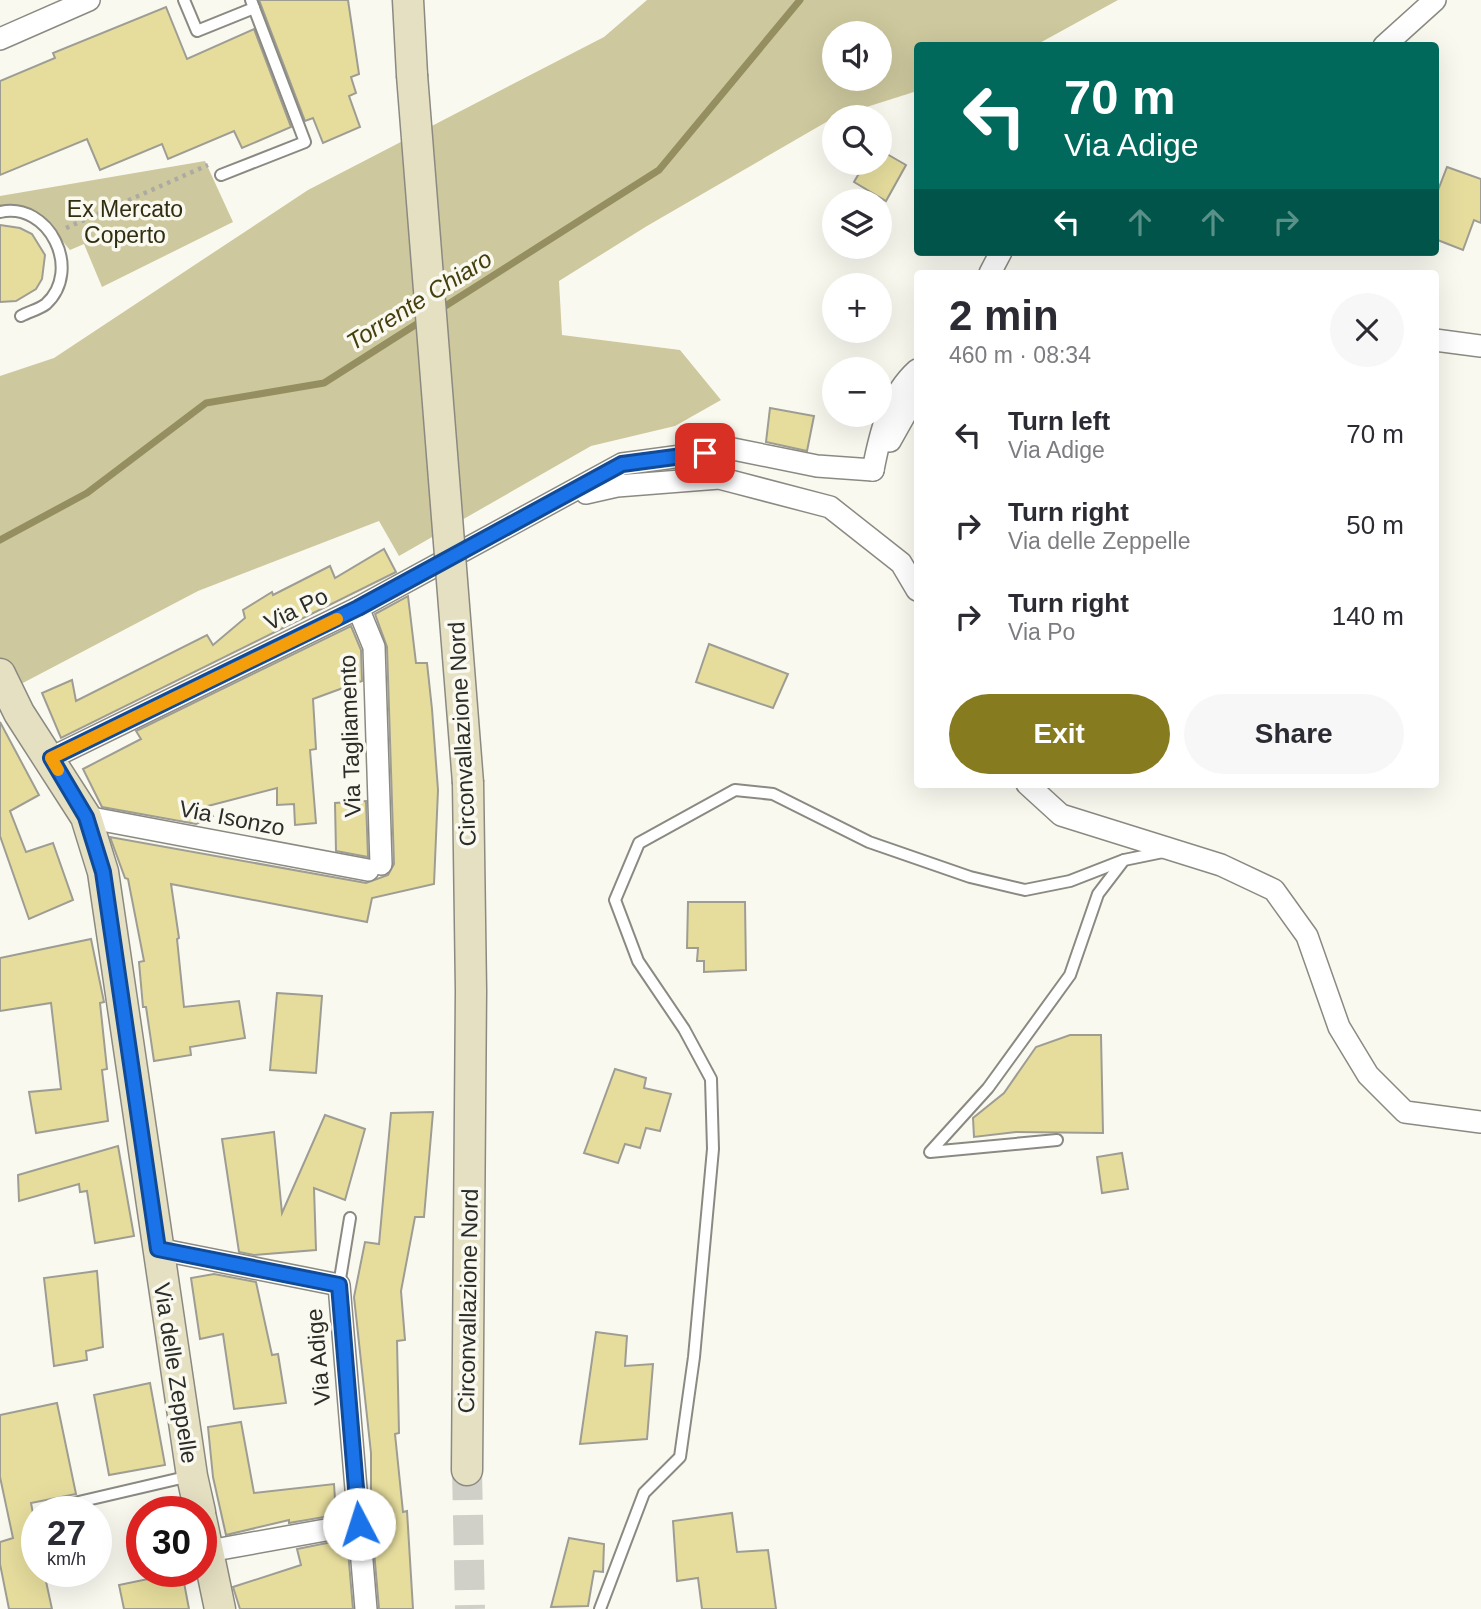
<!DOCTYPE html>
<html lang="en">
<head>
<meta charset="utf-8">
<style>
	:root { --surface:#fff; --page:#f7f7f7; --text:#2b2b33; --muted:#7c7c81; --accent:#877b20 }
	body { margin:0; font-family:Helvetica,sans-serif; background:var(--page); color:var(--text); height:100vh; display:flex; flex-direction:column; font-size:26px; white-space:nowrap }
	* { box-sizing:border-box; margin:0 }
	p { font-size:23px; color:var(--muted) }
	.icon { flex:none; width:38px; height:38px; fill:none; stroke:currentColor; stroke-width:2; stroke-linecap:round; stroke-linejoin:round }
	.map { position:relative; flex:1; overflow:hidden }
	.panel { position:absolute; left:914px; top:270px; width:525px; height:518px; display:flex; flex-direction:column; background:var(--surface); border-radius:7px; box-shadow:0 7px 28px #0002 }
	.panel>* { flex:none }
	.top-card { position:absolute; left:914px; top:42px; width:525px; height:214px; border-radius:7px; box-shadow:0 7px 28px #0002; background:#00695c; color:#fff; overflow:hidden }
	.fabs { position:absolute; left:822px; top:21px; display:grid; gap:14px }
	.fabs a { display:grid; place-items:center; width:70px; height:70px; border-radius:50%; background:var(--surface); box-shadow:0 7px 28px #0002; font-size:35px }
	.speed { position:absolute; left:21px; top:1496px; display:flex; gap:14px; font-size:35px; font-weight:700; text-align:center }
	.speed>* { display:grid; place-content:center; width:91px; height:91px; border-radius:50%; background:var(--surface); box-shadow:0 7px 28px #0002; line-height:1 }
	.speed small { font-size:18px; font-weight:400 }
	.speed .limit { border:10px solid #d22; background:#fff; color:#111 }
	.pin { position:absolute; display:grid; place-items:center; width:60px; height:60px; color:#fff; margin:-30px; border-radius:14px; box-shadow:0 4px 10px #0006 }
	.me { position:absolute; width:77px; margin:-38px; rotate:355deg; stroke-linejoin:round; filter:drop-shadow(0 0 5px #0008) }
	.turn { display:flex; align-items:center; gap:24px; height:147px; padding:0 35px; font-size:32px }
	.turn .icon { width:91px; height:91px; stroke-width:2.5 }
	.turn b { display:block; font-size:49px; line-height:60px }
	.lanes { display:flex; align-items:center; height:66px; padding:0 35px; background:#0003; justify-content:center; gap:35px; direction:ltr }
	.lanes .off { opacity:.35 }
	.round { display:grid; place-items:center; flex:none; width:74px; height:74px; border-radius:37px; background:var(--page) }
	.summary { display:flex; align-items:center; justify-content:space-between; height:119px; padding:0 35px }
	h1 { font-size:42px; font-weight:700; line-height:52px }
	.action { display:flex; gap:14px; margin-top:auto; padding:14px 35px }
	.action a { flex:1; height:80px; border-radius:42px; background:var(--accent); color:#fff; font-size:28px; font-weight:700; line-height:80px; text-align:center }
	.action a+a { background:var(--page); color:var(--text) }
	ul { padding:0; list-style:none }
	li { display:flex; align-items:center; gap:21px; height:91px; padding:0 35px }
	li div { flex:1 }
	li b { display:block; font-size:26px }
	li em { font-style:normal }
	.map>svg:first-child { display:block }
	.green { fill:#cdc89d; fill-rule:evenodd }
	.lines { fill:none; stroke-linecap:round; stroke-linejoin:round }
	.stream { stroke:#948e61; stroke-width:7 }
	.building { fill:#e6dd9d; stroke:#9e9d94; stroke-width:2 }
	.secondary-tunnel { stroke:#d1d0c8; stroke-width:30; stroke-dasharray:30 15; stroke-linecap:butt }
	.lane-casing { stroke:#8b8a82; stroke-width:14 }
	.street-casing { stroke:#8b8a82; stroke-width:24 }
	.secondary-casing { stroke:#8b8a82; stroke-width:33 }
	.path { stroke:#abaaa3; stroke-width:4.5; stroke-dasharray:3.5 5; stroke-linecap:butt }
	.lane { stroke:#fff; stroke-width:10 }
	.street { stroke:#fff; stroke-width:21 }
	.secondary { stroke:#e5e0c2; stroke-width:30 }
	.secondary-bridge-casing { stroke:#8b8a82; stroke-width:33; stroke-linecap:butt }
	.secondary-bridge { stroke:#e5e0c2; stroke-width:30 }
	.route-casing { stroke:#114b97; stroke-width:18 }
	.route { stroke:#1a73e8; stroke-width:12 }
	.slow { stroke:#f59e0b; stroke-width:12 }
	.labels { text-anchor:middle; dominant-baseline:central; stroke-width:7; stroke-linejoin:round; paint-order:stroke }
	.park-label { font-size:23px; fill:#312d11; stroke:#faf9f0 }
	.street-label { font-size:23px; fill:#2c2c28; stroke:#faf9f0 }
	.water-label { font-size:24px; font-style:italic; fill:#463f0d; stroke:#faf9f0 }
</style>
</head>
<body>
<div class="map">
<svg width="1481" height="1609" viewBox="0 0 1481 1609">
	<rect width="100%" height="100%" fill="#faf9f0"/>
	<g class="green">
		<path d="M 647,0 L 1118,0 L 1036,45 L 917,46 L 917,91 L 835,117 L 647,226 L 559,281 L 562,335 L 680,350 L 721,400 L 675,426 L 591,446 L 399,556 L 379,521 L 198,591 L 0,695 L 0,376 L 54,358 L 308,190 L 604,37 ZM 835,33 L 880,33 L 880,79 L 835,79 Z"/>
		<path d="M 205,161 L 233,222 L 102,287 L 84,244 L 70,250 C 51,228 33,200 0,208 L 0,196 Z"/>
	</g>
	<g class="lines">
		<g class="stream">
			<polyline points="439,310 659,170 800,0"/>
			<polyline points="0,540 87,493 206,403 324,383 423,320"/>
		</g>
	</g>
	<g class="building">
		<polygon points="259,0 348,0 359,74 351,77 356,93 349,96 360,127 323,143 313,118 305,121"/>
		<polygon points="166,7 187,59 254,29 291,127 242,148 234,131 168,159 162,144 100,170 87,139 0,175 0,81 55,58 53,53"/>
		<polygon points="880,150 906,165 886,201 854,182 865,163 880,163"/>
		<polygon points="1447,167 1481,179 1481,223 1474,220 1463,250 1435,239 1435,198"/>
		<polygon points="0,225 20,228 32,234 45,255 42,279 36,289 16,301 0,302"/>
		<polygon points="770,408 814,416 807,451 766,442"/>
		<polygon points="384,549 396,572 61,738 42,693 72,680 76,701 207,635 213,645 245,618 243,610 272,592 273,595 330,566 335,578"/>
		<polygon points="408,596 416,663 427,663 432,709 438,790 434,884 372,898 367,922 171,884 179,938 177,939 184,1007 239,1001 245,1038 190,1047 191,1055 154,1061 146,1007 143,1007 139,962 144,961 128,879 125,878 110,837 366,883 388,875 394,864 387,647 375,614"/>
		<polygon points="351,626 361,650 362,681 313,699 316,749 310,750 316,823 295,825 294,804 277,805 277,788 208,806 213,816 196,824 102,807 83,769 141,739 136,731"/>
		<polygon points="709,644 788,674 773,708 696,682"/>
		<polygon points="0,722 39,795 10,811 26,852 53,843 73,900 29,919 0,836"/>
		<polygon points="366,801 368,857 336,851 335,803"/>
		<polygon points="688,902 745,902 746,970 704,972 704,961 697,961 698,948 687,948"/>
		<polygon points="91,939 104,1002 100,1003 107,1069 102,1070 108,1121 36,1133 29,1092 61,1089 51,1003 0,1011 0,958"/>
		<polygon points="277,993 322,996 316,1073 270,1070"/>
		<polygon points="1070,1035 1101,1035 1103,1133 1016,1132 974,1137 973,1118 1004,1093 1036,1047"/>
		<polygon points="615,1069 646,1078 644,1088 671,1094 660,1131 646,1128 640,1148 625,1144 618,1163 584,1153"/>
		<polygon points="433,1112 424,1217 415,1217 401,1291 405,1340 397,1341 399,1433 395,1434 403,1512 407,1511 413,1609 379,1609 371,1516 371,1453 354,1297 365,1242 379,1244 391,1113"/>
		<polygon points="325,1115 365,1129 345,1200 314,1188 316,1250 254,1255 239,1252 222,1139 274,1132 282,1213"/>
		<polygon points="118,1146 134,1236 95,1243 87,1191 80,1192 79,1184 19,1201 18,1175"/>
		<polygon points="1122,1153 1128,1189 1102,1193 1097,1157"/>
		<polygon points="97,1271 103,1347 86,1351 87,1360 54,1366 44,1278"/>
		<polygon points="214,1274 256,1282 272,1355 278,1354 286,1403 234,1409 223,1334 200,1339 191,1278"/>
		<polygon points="596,1332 627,1336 625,1366 653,1364 647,1439 580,1444"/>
		<polygon points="150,1383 165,1465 109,1475 94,1395"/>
		<polygon points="57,1403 76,1494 31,1503 37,1534 37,1572 44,1572 52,1609 9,1609 0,1564 0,1542 13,1538 0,1477 0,1415"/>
		<polygon points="241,1422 254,1493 334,1484 336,1515 289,1523 289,1520 226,1535 213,1477 208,1427"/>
		<polygon points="732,1513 737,1552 768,1550 776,1609 702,1609 698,1578 677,1581 673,1521"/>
		<polygon points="569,1538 604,1544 603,1572 594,1571 588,1606 551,1607"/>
		<polygon points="347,1539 353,1609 240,1609 233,1587 301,1565 297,1549"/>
		<polygon points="182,1572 189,1609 124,1609 119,1585"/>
	</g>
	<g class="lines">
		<polyline class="secondary-tunnel" points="467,1470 470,1609"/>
		<defs>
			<g id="lane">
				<polyline points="184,0 197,31 254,8 251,0"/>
				<polyline points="221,175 305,142 254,8"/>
				<path d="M 0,212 C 49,201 83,270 46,304 C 40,309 28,312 21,316"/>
				<polyline points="1057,1140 930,1152 988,1088 1070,975 1098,894 1124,860 1163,852"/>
				<polyline points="339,1285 350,1218"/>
				<polyline points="70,1504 190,1476"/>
				<polyline points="600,1609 644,1493 680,1457 694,1357 713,1149 711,1079 684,1029 638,961 615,900 639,843 735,790 773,794 869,842 970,877 1025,890 1070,881 1124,860"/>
			</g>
			<g id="street">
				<polyline points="0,39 89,0"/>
				<polyline points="1384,46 1435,0"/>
				<polyline points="990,273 1001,252"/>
				<polyline points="1435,340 1481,346"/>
				<polyline points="890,441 917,393"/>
				<path d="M 873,470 C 880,434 889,395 917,370"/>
				<polyline points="586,493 617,486 719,478 830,507 901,563 917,590"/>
				<polyline points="358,608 374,647 381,864"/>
				<polyline points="51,758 358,608 622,464 733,449 817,466 873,470"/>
				<polyline points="1027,784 1061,815 1221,865 1274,890 1307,936 1339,1027 1368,1075 1405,1112 1481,1122"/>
				<polyline points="86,817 368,870"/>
				<polyline points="158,1249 339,1285 366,1609"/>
				<polyline points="209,1551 359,1524"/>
			</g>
			<g id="secondary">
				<polyline points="408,0 412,75"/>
				<polyline points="0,674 19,713 86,817 103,872 192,1476 200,1512"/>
				<polyline points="467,1470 471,991 468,783"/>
				<polyline points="201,1518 220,1609"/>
			</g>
		</defs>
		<use href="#lane" class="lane-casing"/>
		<use href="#street" class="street-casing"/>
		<use href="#secondary" class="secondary-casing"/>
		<polyline class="path" points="66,228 208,165"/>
		<use href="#lane" class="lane"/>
		<use href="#street" class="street"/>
		<use href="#secondary" class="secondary"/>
		<defs>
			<polyline id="secondary-bridge" points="412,75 468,783"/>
		</defs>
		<use href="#secondary-bridge" class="secondary-bridge-casing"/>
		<use href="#secondary-bridge" class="secondary-bridge"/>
	</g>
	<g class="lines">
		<defs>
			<polyline id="route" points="359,1524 339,1285 158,1249 103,872 86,817 51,758 358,608 622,464 705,453"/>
		</defs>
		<use href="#route" class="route-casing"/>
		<use href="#route" class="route"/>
		<polyline class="slow" points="58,770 51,758 337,619"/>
	</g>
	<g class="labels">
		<g class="park-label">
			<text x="125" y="209">Ex Mercato<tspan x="125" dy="26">Coperto</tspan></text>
		</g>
		<g class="street-label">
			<text transform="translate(296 609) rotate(-26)">Via Po</text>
			<text transform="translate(462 734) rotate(-93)">Circonvallazione Nord</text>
			<text transform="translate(350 736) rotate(-92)">Via Tagliamento</text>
			<text transform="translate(232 818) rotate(11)">Via Isonzo</text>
			<text transform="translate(468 1301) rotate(-89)">Circonvallazione Nord</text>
			<text transform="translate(318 1357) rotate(-95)">Via Adige</text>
			<text transform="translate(176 1373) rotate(81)">Via delle Zeppelle</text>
		</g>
		<g class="water-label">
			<text transform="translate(419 300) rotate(-32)">Torrente Chiaro</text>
		</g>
	</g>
</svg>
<div class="fabs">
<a><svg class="icon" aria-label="sound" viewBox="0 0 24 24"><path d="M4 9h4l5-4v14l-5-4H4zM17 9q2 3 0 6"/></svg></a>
<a><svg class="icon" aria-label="search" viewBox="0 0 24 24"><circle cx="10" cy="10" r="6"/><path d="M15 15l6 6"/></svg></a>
<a><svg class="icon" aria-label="layers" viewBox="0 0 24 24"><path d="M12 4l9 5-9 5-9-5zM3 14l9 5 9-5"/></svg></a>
<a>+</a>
<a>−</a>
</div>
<div class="speed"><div>27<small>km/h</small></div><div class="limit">30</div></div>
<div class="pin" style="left:705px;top:453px;background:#d93025"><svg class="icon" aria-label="arrive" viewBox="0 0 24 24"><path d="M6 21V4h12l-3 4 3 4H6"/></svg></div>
<svg class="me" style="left:359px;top:1524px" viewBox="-20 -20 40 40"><circle r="19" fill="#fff"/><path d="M0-13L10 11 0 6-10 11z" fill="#1a73e8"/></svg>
<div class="top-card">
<div class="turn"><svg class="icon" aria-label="left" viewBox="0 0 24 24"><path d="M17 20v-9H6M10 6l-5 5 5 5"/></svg><div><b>70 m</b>Via Adige</div></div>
<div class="lanes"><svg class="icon" aria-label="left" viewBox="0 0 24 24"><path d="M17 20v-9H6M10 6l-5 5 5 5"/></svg><svg class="icon off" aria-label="ahead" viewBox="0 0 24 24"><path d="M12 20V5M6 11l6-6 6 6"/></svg><svg class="icon off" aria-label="ahead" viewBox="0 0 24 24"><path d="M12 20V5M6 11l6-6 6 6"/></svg><svg class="icon off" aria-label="right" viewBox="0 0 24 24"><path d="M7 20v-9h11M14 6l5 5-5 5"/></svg></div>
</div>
<section class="panel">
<div class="summary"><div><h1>2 min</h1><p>460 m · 08:34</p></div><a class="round"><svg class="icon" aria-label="close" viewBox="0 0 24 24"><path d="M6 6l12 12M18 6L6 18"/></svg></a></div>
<ul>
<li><svg class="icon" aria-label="left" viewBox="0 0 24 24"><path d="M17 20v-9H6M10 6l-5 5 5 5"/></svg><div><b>Turn left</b><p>Via Adige</p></div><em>70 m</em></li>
<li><svg class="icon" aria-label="right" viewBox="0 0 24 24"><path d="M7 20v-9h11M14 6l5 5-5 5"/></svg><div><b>Turn right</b><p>Via delle Zeppelle</p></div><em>50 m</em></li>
<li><svg class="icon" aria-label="right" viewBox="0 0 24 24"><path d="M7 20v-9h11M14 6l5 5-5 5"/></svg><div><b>Turn right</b><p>Via Po</p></div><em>140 m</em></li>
</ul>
<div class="action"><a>Exit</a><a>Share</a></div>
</section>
</div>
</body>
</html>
